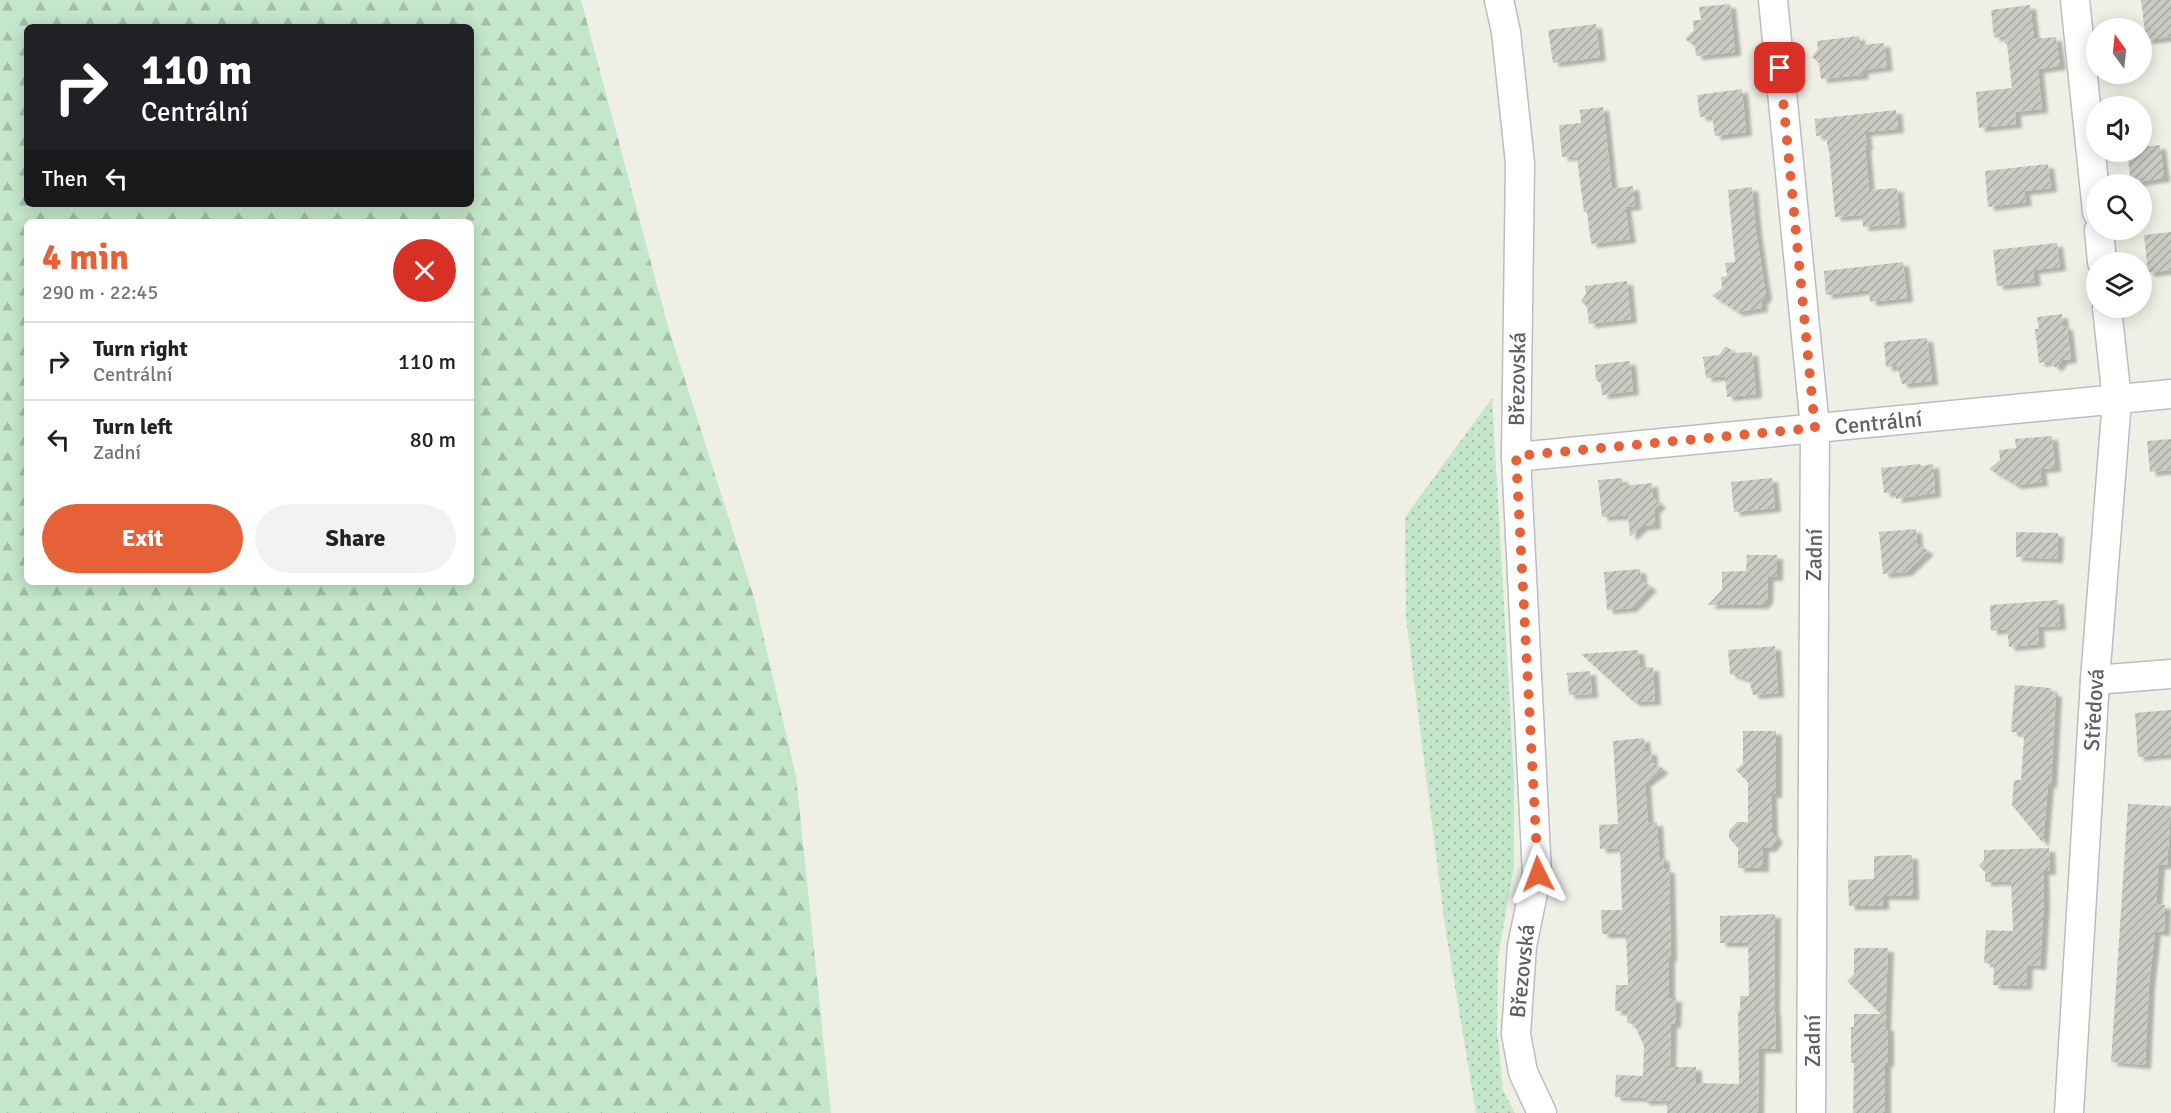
<!DOCTYPE html>
<html lang="en">
<head>
<meta charset="utf-8">
<style>
	:root { --surface:#fff; --page:#f2f2f2; --text:#222; --muted:#767676; --line:#e0e0e0; --accent:#e66137 }
	body { margin:0; font-family:Signika,sans-serif; background:var(--page); color:var(--text); height:100vh; display:flex; flex-direction:column; font-size:22px; white-space:nowrap }
	* { box-sizing:border-box; margin:0 }
	p { font-size:20px; color:var(--muted) }
	.icon { flex:none; width:33px; height:33px; fill:none; stroke:currentColor; stroke-width:2; stroke-linecap:round; stroke-linejoin:round }
	.map { position:relative; flex:1; overflow:hidden }
	.sheet { position:absolute; left:24px; top:219px; width:450px; height:366px; display:flex; flex-direction:column; background:var(--surface); border-radius:9px; box-shadow:0 3px 15px #0003 }
	.sheet>* { flex:none }
	.guide { position:absolute; left:24px; top:24px; width:450px; height:183px; border-radius:9px; box-shadow:0 3px 15px #0003; background:#202124; color:#fff; overflow:hidden }
	.needle { width:39px; rotate:345deg }
	.fabs { position:absolute; left:2086px; top:18px; display:grid; gap:12px }
	.fabs a { display:grid; place-items:center; width:66px; height:66px; border-radius:50%; background:var(--surface); box-shadow:0 3px 15px #0003; font-size:30px }
	.pin { position:absolute; display:grid; place-items:center; width:51px; height:51px; color:#fff; margin:-26px; border-radius:12px; box-shadow:0 3px 9px #0006 }
	.me { position:absolute; width:66px; margin:-33px; rotate:357deg; stroke-linejoin:round; filter:drop-shadow(0 0 4px #0008) }
	.turn { display:flex; align-items:center; gap:21px; height:126px; padding:0 18px; font-size:27px }
	.turn .icon { width:78px; height:78px; stroke-width:2.5 }
	.turn b { display:block; font-size:42px; line-height:51px }
	.then { display:flex; align-items:center; height:57px; padding:0 18px; background:#0003; gap:12px; font-size:22px }
	.round { display:grid; place-items:center; flex:none; width:63px; height:63px; border-radius:32px; background:var(--page) }
	.headline { display:flex; align-items:center; justify-content:space-between; height:102px; padding:0 18px }
	h1 { font-size:36px; font-weight:700; line-height:45px; color:var(--accent) }
	.primary-button { display:flex; gap:12px; margin-top:auto; padding:12px 18px }
	.primary-button a { flex:1; height:69px; border-radius:36px; background:var(--accent); color:#fff; font-size:24px; font-weight:700; line-height:69px; text-align:center }
	.primary-button a+a { background:var(--page); color:var(--text) }
	ul { padding:0; list-style:none }
	li { display:flex; align-items:center; gap:18px; height:78px; padding:0 18px; border-top:2px solid var(--line) }
	li div { flex:1 }
	li b { display:block; font-size:22px }
	li em { font-style:normal }
	.map>svg:first-child { display:block }
	.grass { fill:url(#grass-dots) }
	.forest { fill:url(#forest-firs); fill-rule:evenodd }
	.building { fill:url(#building-hatch); filter:url(#shadow) }
	.lines { fill:none; stroke-linecap:round; stroke-linejoin:round }
	.street-casing { stroke:#bbbdc2; stroke-width:31 }
	.street { stroke:#fff; stroke-width:28 }
	.route { stroke:#e66137; stroke-width:10; stroke-dasharray:0 18 }
	.labels { text-anchor:middle; dominant-baseline:central; stroke-width:5; stroke-linejoin:round; paint-order:stroke }
	.street-label { font-size:22px; fill:#5e6066; stroke:#fff }
</style>
</head>
<body>
<div class="map">
<svg width="2171" height="1113" viewBox="0 0 2171 1113">
	<defs>
		<pattern id="grass-dots" width="8" height="8" patternUnits="userSpaceOnUse" patternTransform="scale(1.5)"><rect width="8" height="8" fill="#c4e6ca"/><path d="M2 2h.1M6 6h.1" fill="none" stroke="#a2bea8" stroke-width="1.8" stroke-linecap="round"/></pattern>
		<pattern id="forest-firs" width="22" height="20" patternUnits="userSpaceOnUse" patternTransform="scale(1.5)"><rect width="22" height="20" fill="#c4e6ca"/><path d="M5 1l3.5 6h-7zM16 11l3.5 6h-7z" fill="#a2bea8"/></pattern>
		<pattern id="building-hatch" width="6" height="6" patternUnits="userSpaceOnUse" patternTransform="scale(1.5)"><rect width="6" height="6" fill="#cbcac3"/><path d="M-1 1l2-2M0 6l6-6M5 7l2-2" fill="none" stroke="#a8a7a2"/></pattern>
		<filter id="shadow"><feDropShadow dx="6" dy="4" stdDeviation="1.5" flood-color="#0004"/></filter>
	</defs>
	<rect width="100%" height="100%" fill="#f0efe6"/>
	<polygon class="grass" points="1492,398 1514,777 1514,866 1498,957 1497,1029 1503,1090 1515,1113 1476,1113 1445,926 1406,617 1405,517"/>
	<path class="forest" d="M 0,0 L 581,0 L 667,323 L 755,601 L 796,776 L 831,1113 L 0,1113 ZM 27,27 L 471,27 L 471,204 L 27,204 ZM 27,222 L 471,222 L 471,582 L 27,582 Z"/>
	<g class="building">
		<polygon points="2141,0 2171,0 2171,37 2146,40"/>
		<polygon points="1730,4 1735,52 1696,56 1695,46 1685,39 1694,30 1693,20 1701,20 1699,7"/>
		<polygon points="2030,5 2034,39 2056,37 2060,66 2038,69 2042,109 2015,112 2016,124 1979,128 1976,92 2012,88 2007,44 2005,44 2004,36 1994,38 1991,10"/>
		<polygon points="1596,24 1600,57 1553,63 1548,30"/>
		<polygon points="1859,36 1860,45 1884,43 1887,67 1862,70 1863,75 1821,79 1819,63 1812,57 1818,49 1817,41"/>
		<polygon points="1742,89 1746,132 1715,136 1712,116 1700,117 1697,95"/>
		<polygon points="1603,107 1612,189 1633,186 1635,206 1625,207 1630,239 1591,244 1587,212 1584,212 1577,158 1574,158 1573,156 1562,157 1559,125 1581,123 1580,110"/>
		<polygon points="1896,110 1898,129 1865,132 1867,146 1865,146 1869,190 1897,188 1900,224 1863,227 1862,215 1835,217 1829,150 1828,150 1826,135 1816,136 1815,119"/>
		<polygon points="2160,145 2164,178 2131,183 2127,152 2142,152 2142,147"/>
		<polygon points="2048,164 2051,188 2024,191 2026,202 1988,207 1985,171"/>
		<polygon points="1752,187 1756,231 1766,296 1761,302 1762,308 1738,312 1712,296 1722,288 1721,277 1727,276 1725,263 1735,262 1728,190"/>
		<polygon points="2171,232 2171,270 2148,273 2144,235"/>
		<polygon points="2057,243 2060,267 2033,270 2035,282 1997,286 1993,250"/>
		<polygon points="1903,262 1907,298 1870,302 1869,290 1826,295 1824,271"/>
		<polygon points="1627,281 1631,319 1589,324 1587,307 1581,301 1586,294 1585,286"/>
		<polygon points="2062,314 2063,326 2067,326 2071,359 2062,360 2056,368 2049,361 2039,363 2035,329 2039,329 2037,317"/>
		<polygon points="1927,338 1932,381 1902,384 1897,366 1886,367 1884,342"/>
		<polygon points="1726,346 1735,353 1752,352 1756,394 1727,397 1725,376 1706,378 1703,357 1719,355"/>
		<polygon points="1630,361 1633,391 1602,395 1601,383 1596,380 1595,365"/>
		<polygon points="2052,436 2055,468 2040,469 2042,482 2016,485 1989,469 2000,460 1999,450 2016,448 2015,439"/>
		<polygon points="2171,439 2171,470 2150,472 2147,441"/>
		<polygon points="1920,464 1921,466 1933,464 1935,493 1896,499 1896,492 1884,493 1881,468"/>
		<polygon points="1622,478 1623,486 1652,483 1653,498 1660,504 1654,510 1655,525 1642,526 1630,537 1628,515 1602,517 1598,480"/>
		<polygon points="1772,478 1775,508 1734,512 1731,482"/>
		<polygon points="1916,529 1917,544 1928,551 1906,572 1883,574 1879,532"/>
		<polygon points="2016,532 2058,533 2057,559 2016,557"/>
		<polygon points="1747,555 1777,555 1777,577 1768,577 1767,600 1762,605 1708,605 1722,590 1722,572 1746,571"/>
		<polygon points="1640,569 1641,580 1651,587 1631,608 1607,610 1604,572"/>
		<polygon points="2058,600 2060,626 2038,627 2039,644 2009,647 2007,629 1991,631 1990,605"/>
		<polygon points="1775,646 1778,693 1753,695 1749,680 1730,674 1728,650"/>
		<polygon points="1638,650 1640,668 1653,667 1655,701 1634,702 1581,654"/>
		<polygon points="1590,671 1592,694 1569,695 1567,673"/>
		<polygon points="2015,685 2051,688 2051,692 2056,693 2051,784 2048,784 2043,843 2012,805 2014,780 2021,780 2024,737 2019,737 2019,732 2011,732"/>
		<polygon points="2171,710 2171,754 2138,757 2135,713"/>
		<polygon points="1743,731 1776,731 1776,794 1771,794 1772,832 1777,839 1770,848 1763,848 1763,868 1738,868 1738,848 1729,838 1729,831 1737,822 1748,822 1748,782 1736,770 1743,764"/>
		<polygon points="1644,738 1645,751 1651,751 1652,762 1663,769 1645,783 1648,823 1657,822 1659,857 1663,857 1664,869 1669,869 1671,957 1669,957 1669,998 1676,998 1675,1024 1671,1024 1670,1067 1696,1067 1696,1083 1739,1084 1738,1011 1740,1011 1740,996 1749,996 1748,943 1720,943 1720,916 1775,914 1774,1011 1775,1011 1776,1049 1759,1049 1758,1113 1667,1113 1667,1100 1643,1101 1643,1098 1615,1097 1616,1075 1643,1076 1644,1046 1634,1024 1627,1023 1628,1011 1615,1011 1616,985 1628,985 1626,934 1602,934 1601,910 1622,910 1620,848 1600,849 1599,825 1618,824 1613,741"/>
		<polygon points="2128,804 2171,806 2167,865 2159,865 2156,904 2165,905 2164,932 2155,931 2149,985 2145,1065 2111,1062"/>
		<polygon points="2049,848 2050,871 2043,871 2044,901 2040,966 2027,965 2026,986 1993,985 1994,964 1984,963 1986,930 2013,931 2011,881 1985,882 1985,872 1979,866 1984,860 1984,850"/>
		<polygon points="1912,855 1913,896 1883,896 1883,906 1849,906 1848,880 1874,879 1874,856"/>
		<polygon points="1854,948 1888,948 1885,1027 1888,1027 1888,1063 1885,1063 1885,1113 1853,1113 1854,1063 1851,1063 1851,1027 1854,1027 1854,1014 1881,1014 1847,981 1854,974"/>
	</g>
	<g class="lines">
		<defs>
			<g id="street">
				<polyline points="1499,0 1506,32 1520,163 1516,457 1537,874 1522,946 1516,1034 1523,1072 1542,1113"/>
				<polyline points="1773,0 1815,428 1811,1113"/>
				<polyline points="2075,0 2097,212"/>
				<polyline points="2099,230 2102,262"/>
				<path id="s1" d="M 1516,457 L 2171,394"/>
				<polyline points="2095,680 2171,674"/>
				<path id="s2" d="M 2069,1113 L 2095,680 L 2117,400 L 2107,308"/>
			</g>
		</defs>
		<use href="#street" class="street-casing"/>
		<use href="#street" class="street"/>
	</g>
	<g class="lines">
		<polyline class="route" points="1538,874 1516,456 1815,428 1780,68"/>
	</g>
	<g class="labels">
		<g class="street-label">
			<text transform="translate(1517 379) rotate(-89)">Březovská</text>
			<text stroke="none"><textPath href="#s1" startOffset="364">Centrální</textPath></text>
			<text transform="translate(1814 555) rotate(-89)">Zadní</text>
			<text stroke="none"><textPath href="#s2" startOffset="404">Středová</textPath></text>
			<text transform="translate(1522 971) rotate(-84)">Březovská</text>
			<text transform="translate(1812 1041) rotate(-90)">Zadní</text>
		</g>
	</g>
</svg>
<div class="fabs">
<a><svg class="needle" viewBox="-14 -14 28 28"><path d="M0-13l5 13h-10z" fill="#e53935"/><path d="M0 13l5-13h-10z" fill="#767676"/></svg></a>
<a><svg class="icon" aria-label="sound" viewBox="0 0 24 24"><path d="M4 9h4l5-4v14l-5-4H4zM17 9q2 3 0 6"/></svg></a>
<a><svg class="icon" aria-label="search" viewBox="0 0 24 24"><circle cx="10" cy="10" r="6"/><path d="M15 15l6 6"/></svg></a>
<a><svg class="icon" aria-label="layers" viewBox="0 0 24 24"><path d="M12 4l9 5-9 5-9-5zM3 14l9 5 9-5"/></svg></a>
</div>
<div class="pin" style="left:1780px;top:68px;background:#d93025"><svg class="icon" aria-label="arrive" viewBox="0 0 24 24"><path d="M6 21V4h12l-3 4 3 4H6"/></svg></div>
<svg class="me" style="left:1538px;top:874px" viewBox="-20 -20 40 40"><path d="M0-17L14 15 0 8-14 15z" fill="#e66137" stroke="#fff" stroke-width="4"/></svg>
<div class="guide">
<div class="turn"><svg class="icon" aria-label="right" viewBox="0 0 24 24"><path d="M7 20v-9h11M14 6l5 5-5 5"/></svg><div><b>110 m</b>Centrální</div></div>
<div class="then">Then<svg class="icon" aria-label="left" viewBox="0 0 24 24"><path d="M17 20v-9H6M10 6l-5 5 5 5"/></svg></div>
</div>
<section class="sheet">
<div class="headline"><div><h1>4 min</h1><p>290 m · 22:45</p></div><a class="round" style="background:#d93025;color:#fff"><svg class="icon" aria-label="close" viewBox="0 0 24 24"><path d="M6 6l12 12M18 6L6 18"/></svg></a></div>
<ul>
<li><svg class="icon" aria-label="right" viewBox="0 0 24 24"><path d="M7 20v-9h11M14 6l5 5-5 5"/></svg><div><b>Turn right</b><p>Centrální</p></div><em>110 m</em></li>
<li><svg class="icon" aria-label="left" viewBox="0 0 24 24"><path d="M17 20v-9H6M10 6l-5 5 5 5"/></svg><div><b>Turn left</b><p>Zadní</p></div><em>80 m</em></li>
</ul>
<div class="primary-button"><a>Exit</a><a>Share</a></div>
</section>
</div>
</body>
</html>
